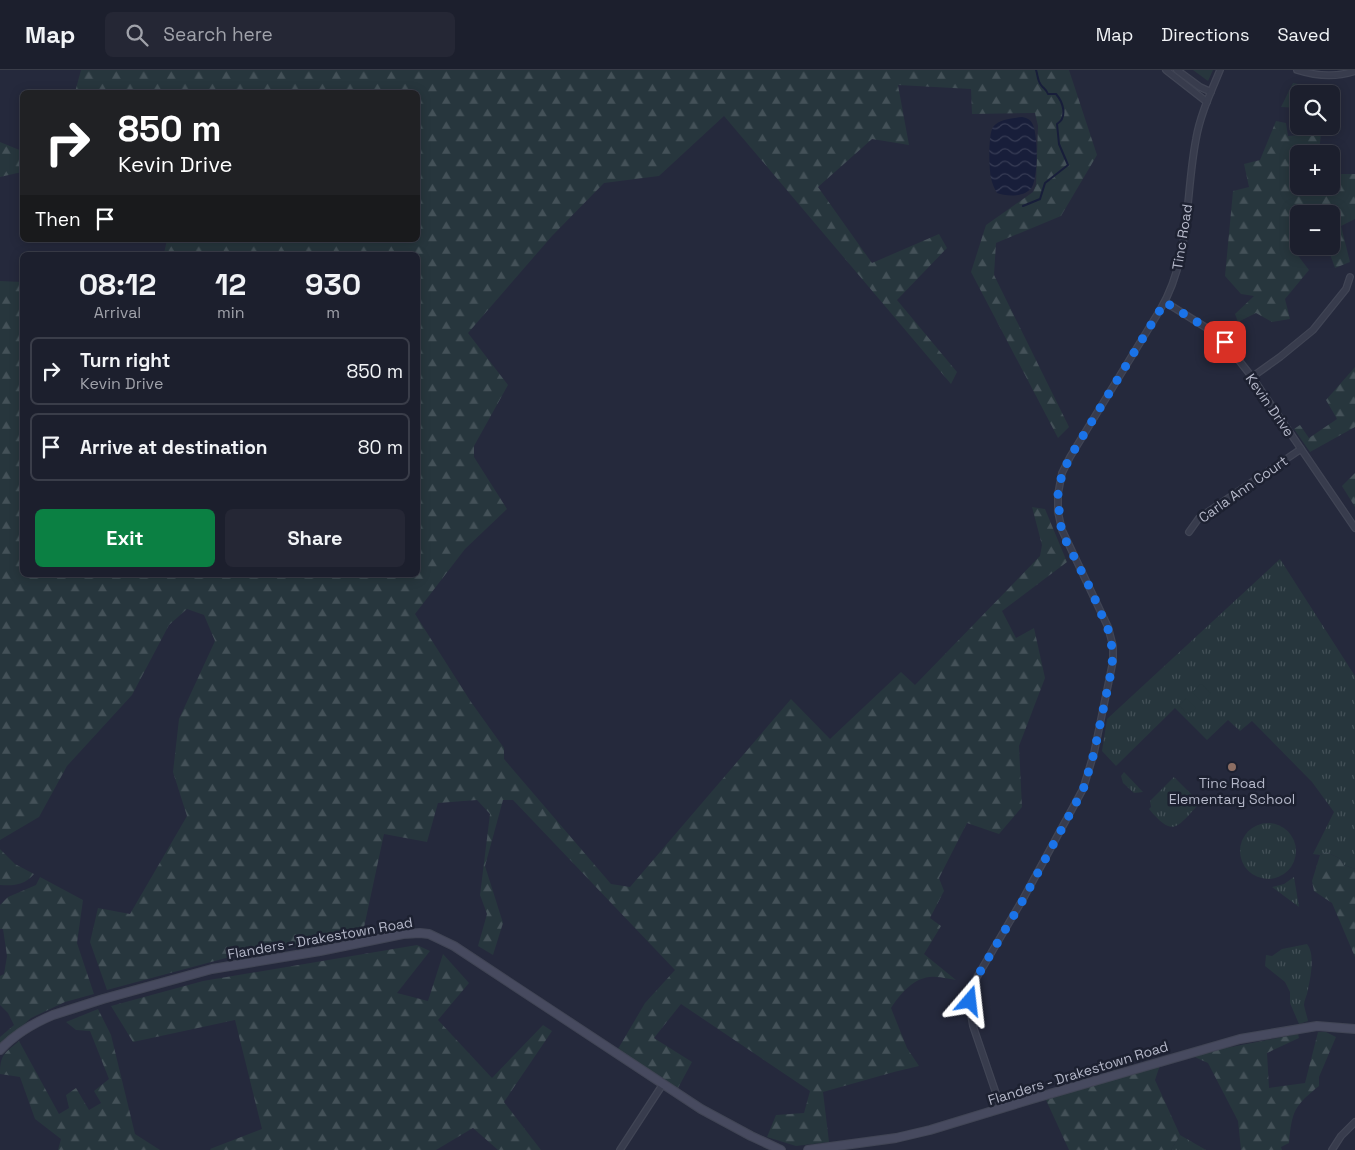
<!DOCTYPE html>
<html lang="en">
<head>
<meta charset="utf-8">
<style>
	:root { --surface:#1c1f2d; --page:#252735; --text:#f1f3f6; --muted:#a0a2aa; --line:#3a3d49; --accent:#0b8043 }
	body { margin:0; font-family:"Space Grotesk",sans-serif; background:var(--page); color:var(--text); height:100vh; display:flex; flex-direction:column; font-size:19px; white-space:nowrap }
	* { box-sizing:border-box; margin:0 }
	p { font-size:16px; color:var(--muted) }
	.icon { flex:none; width:28px; height:28px; fill:none; stroke:currentColor; stroke-width:2; stroke-linecap:round; stroke-linejoin:round }
	.map { position:relative; flex:1; overflow:hidden }
	.sheet { position:absolute; left:20px; top:182px; width:400px; height:325px; display:flex; flex-direction:column; background:var(--surface); border-radius:8px; box-shadow:0 2px 12px #0003,0 0 0 1px var(--line) }
	.sheet>* { flex:none }
	.top-card { position:absolute; left:20px; top:20px; width:400px; height:152px; border-radius:8px; box-shadow:0 2px 12px #0003,0 0 0 1px var(--line); background:#202124; color:#fff; overflow:hidden }
	.controls { position:absolute; left:1290px; top:15px; display:grid; gap:10px }
	.controls a { display:grid; place-items:center; width:50px; height:50px; border-radius:8px; background:var(--surface); box-shadow:0 2px 12px #0003,0 0 0 1px var(--line); font-size:25px }
	.pin { position:absolute; display:grid; place-items:center; width:42px; height:42px; color:#fff; margin:-21px; border-radius:10px; box-shadow:0 2px 8px #0006 }
	.me { position:absolute; width:55px; margin:-28px; rotate:17deg; stroke-linejoin:round; filter:drop-shadow(0 0 4px #0008) }
	.turn { display:flex; align-items:center; gap:18px; height:105px; padding:0 15px; font-size:22px }
	.turn .icon { width:65px; height:65px; stroke-width:2.5 }
	.turn b { display:block; font-size:35px; line-height:42px }
	.then { display:flex; align-items:center; height:48px; padding:0 15px; background:#0003; gap:10px; font-size:19px }
	.eta { display:flex; justify-content:space-evenly; align-items:center; height:85px; text-align:center }
	.eta b { font-size:30px; font-weight:800; line-height:35px }
	.primary-button { display:flex; gap:10px; margin-top:auto; padding:10px 15px }
	.primary-button a { flex:1; height:58px; border-radius:8px; background:var(--accent); color:#fff; font-size:20px; font-weight:800; line-height:58px; text-align:center }
	.primary-button a+a { background:var(--page); color:var(--text) }
	ul { padding:0; list-style:none }
	li { display:flex; align-items:center; gap:15px; height:68px; margin:0 10px 8px; padding:0 5px; border:2px solid var(--line); border-radius:8px }
	li div { flex:1 }
	li b { display:block; font-size:19px }
	li em { font-style:normal }
	header { display:flex; align-items:center; gap:30px; box-sizing:border-box; height:70px; padding:0 25px; background:var(--surface); border-bottom:1px solid var(--line) }
	header strong { font-size:24px }
	nav { display:flex; gap:28px; margin-inline-start:auto; font-size:18px }
	.search { width:350px; height:45px; background:var(--page); display:flex; align-items:center; gap:12px; box-sizing:border-box; padding:0 18px; border-radius:8px; color:var(--muted); font-size:19px }
	.map>svg:first-child { display:block }
	.grass { fill:url(#grass-tufts) }
	.forest { fill:url(#forest-firs) }
	.garden { fill:#27363d }
	.water { fill:url(#water-waves) }
	.lines { fill:none; stroke-linecap:round; stroke-linejoin:round }
	.stream { stroke:#181e3a; stroke-width:2 }
	.street-casing { stroke:#414555; stroke-width:8 }
	.secondary-casing { stroke:#414555; stroke-width:10 }
	.street { stroke:#383c4d; stroke-width:5.5 }
	.secondary { stroke:#474a5f; stroke-width:8 }
	.route { stroke:#1a73e8; stroke-width:9; stroke-dasharray:0 16.2 }
	.education-dot { fill:#8d6e63; stroke:#1d2131; stroke-width:2 }
	.labels { text-anchor:middle; dominant-baseline:central; stroke-width:5; stroke-linejoin:round; paint-order:stroke }
	.street-label { font-size:14px; fill:#b4b7c8; stroke:#1d2131 }
	.poi-label { font-size:14px; fill:#b4b7c8; stroke:#1d2131 }
</style>
</head>
<body>
<header>
<strong>Map</strong>
<div class="search"><svg class="icon" aria-label="search" viewBox="0 0 24 24"><circle cx="10" cy="10" r="6"/><path d="M15 15l6 6"/></svg>Search here</div>
<nav><a>Map</a><a>Directions</a><a>Saved</a></nav>
</header>
<div class="map">
<svg width="1355" height="1080" viewBox="0 0 1355 1080">
	<defs>
		<pattern id="grass-tufts" width="24" height="20" patternUnits="userSpaceOnUse" patternTransform="scale(1.25)"><rect width="24" height="20" fill="#27363d"/><path d="M3 7l-1-3M5 7V3M7 7l1-3M15 17l-1-3M17 17v-4M19 17l1-3" fill="none" stroke="#445158"/></pattern>
		<pattern id="forest-firs" width="22" height="20" patternUnits="userSpaceOnUse" patternTransform="scale(1.25)"><rect width="22" height="20" fill="#27363d"/><path d="M5 1l3.5 6h-7zM16 11l3.5 6h-7z" fill="#445158"/></pattern>
		<pattern id="water-waves" width="16" height="10" patternUnits="userSpaceOnUse" patternTransform="scale(1.25)"><rect width="16" height="10" fill="#181e3a"/><path d="M0 5q4-4 8 0t8 0" fill="none" stroke="#373c55"/></pattern>
	</defs>
	<rect width="100%" height="100%" fill="#25293c"/>
	<g class="grass">
		<polygon points="1280,489 1355,606 1355,799 1344,795 1339,788 1326,782 1320,785 1313,784 1334,742 1312,712 1252,651 1240,661 1228,650 1207,670 1175,638 1116,696 1102,681 1107,649"/>
		<polygon points="1124,702 1143,722 1134,723 1123,713 1121,706"/>
		<path d="M 1174,707 L 1200,733 C 1177,757 1174,769 1149,739 L 1151,737 L 1150,731 Z"/>
		<circle cx="1268" cy="781" r="28"/>
		<polygon points="1294,807 1299,837 1272,817 1284,814"/>
		<path d="M 1307,874 C 1316,885 1310,910 1307,924 C 1306,927 1304,931 1304,935 C 1305,940 1307,946 1308,951 L 1299,954 L 1290,933 L 1290,922 L 1285,912 L 1265,896 L 1266,885 L 1272,886 L 1282,879 Z"/>
		<polygon points="1180,1065 1206,1080 1171,1080"/>
	</g>
	<g class="forest">
		<path d="M 81,0 L 1069,0 L 1097,85 L 1061,146 L 996,173 L 994,205 L 1069,357 L 1058,368 L 971,202 L 986,155 L 1033,122 L 1036,115 L 1038,56 L 1035,43 L 972,44 L 971,19 L 898,15 L 909,75 L 872,69 L 818,117 L 872,193 L 939,164 L 947,178 L 897,230 L 957,302 L 951,314 L 724,46 L 659,106 L 604,113 L 552,166 L 468,263 L 508,315 L 474,376 L 474,387 L 507,439 L 465,479 L 415,544 L 471,632 L 504,678 L 504,689 L 611,814 L 630,817 L 791,629 L 830,669 L 901,602 L 915,615 L 1040,486 L 1042,475 L 1032,437 L 1045,439 L 1067,492 L 1002,541 L 1016,568 L 1034,558 L 1045,608 L 1019,676 L 1022,737 L 999,764 L 967,753 L 939,808 L 944,821 L 930,848 L 941,856 L 924,884 L 956,910 C 949,909 942,907 936,907 C 916,905 901,923 891,938 L 907,978 L 919,996 L 894,1002 L 823,1022 L 829,1072 L 796,1076 L 767,1067 L 776,1045 L 804,1043 L 810,1021 L 681,934 L 654,968 L 692,992 L 678,1018 L 618,979 L 645,933 L 675,900 L 513,730 L 503,730 L 485,796 L 503,853 L 493,885 L 478,876 L 487,844 L 480,825 L 490,744 L 477,730 L 438,733 L 427,772 L 384,764 L 363,862 L 341,870 L 226,888 L 107,920 L 90,872 L 98,838 L 130,844 L 187,746 L 173,702 L 179,649 L 215,571 L 204,545 L 187,539 L 169,555 L 132,625 L 67,696 L 39,747 L 0,770 L 0,211 L 22,212 L 22,505 L 418,505 L 418,185 L 159,185 L 164,183 L 167,170 L 418,170 L 418,22 L 75,22 Z"/>
		<polygon points="1193,0 1213,0 1208,11"/>
		<polygon points="1293,13 1313,17 1316,24 1299,24 1299,38 1281,37"/>
		<polygon points="1276,51 1286,53 1288,66 1312,64 1311,56 1322,56 1319,81 1321,84 1299,84 1299,116 1331,116 1331,100 1334,104 1355,104 1355,149 1341,156 1350,192 1335,198 1327,176 1331,176 1331,144 1299,144 1299,176 1301,176 1296,183 1309,200 1285,229 1290,249 1272,252 1256,243 1238,252 1235,244 1254,226 1241,224 1225,206 1233,121 1249,117 1244,94 1260,90"/>
		<polygon points="0,72 22,81 22,102 0,107"/>
		<polygon points="1355,297 1355,357 1310,382 1294,359 1300,355 1309,368 1337,349 1326,330"/>
		<polygon points="1355,403 1355,437 1342,416"/>
		<path d="M 0,779 L 15,794 L 34,804 C 25,815 14,816 0,815 Z"/>
		<polygon points="1326,782 1339,788 1344,795 1355,799 1355,887 1332,833 1314,821 1312,811 1320,785"/>
		<polygon points="40,807 83,830 77,873 94,924 65,932 31,948 0,976 0,967 14,955 8,943 0,935 0,906 4,904 7,886 3,859 0,859 0,835 8,827 36,815"/>
		<polygon points="417,875 430,881 397,923 428,931 443,884 469,913 438,950 492,1008 543,955 552,961 504,1032 541,1080 498,1080 473,1058 436,1080 211,1080 210,1079 262,1059 235,950 133,972 111,936 203,911"/>
		<path d="M 98,939 L 111,965 L 135,1064 L 160,1080 L 58,1080 L 61,1069 L 35,1049 L 20,1007 L 0,1004 C 0,984 5,983 19,971 L 59,1044 L 69,1038 L 66,1025 L 76,1018 L 89,1040 L 101,1033 L 94,1021 L 109,1009 L 90,961 L 76,960 L 66,952 Z"/>
		<path d="M 1318,962 L 1326,962 L 1336,967 L 1319,1007 L 1319,1016 C 1294,1036 1292,1041 1289,1073 L 1281,1077 L 1282,1080 L 1241,1080 L 1238,1051 L 1208,993 L 1190,985 L 1298,964 L 1299,968 L 1267,983 L 1269,1018 L 1305,1013 Z"/>
		<polygon points="1160,995 1155,1010 1180,1065 1171,1080 1069,1080 1046,1030"/>
	</g>
	<g class="garden">
		<polygon points="1201,614 1211,623 1202,632 1192,622"/>
		<polygon points="1186,628 1196,638 1189,645 1179,636"/>
	</g>
	<path class="water" d="M 1022,47 C 1028,48 1031,50 1033,55 C 1038,66 1038,107 1032,117 C 1026,127 1007,127 997,123 C 994,118 992,113 991,108 C 989,99 988,65 993,57 C 999,49 1013,48 1022,47 Z"/>
	<g class="lines">
		<path class="stream" d="M 1023,136 L 1040,129 L 1045,113 L 1068,95 L 1059,74 L 1057,54 C 1068,47 1063,32 1056,24 L 1048,24 C 1046,19 1044,19 1041,15 C 1037,10 1038,5 1036,0"/>
		<defs>
			<g id="street">
				<polyline points="1166,0 1207,32"/>
				<polyline points="1177,0 1200,17 1211,22"/>
				<path d="M 1297,0 C 1316,6 1335,8 1355,1"/>
				<polyline points="1165,232 1210,260 1230,279 1252,307 1355,458"/>
				<polyline points="1252,307 1280,287 1313,260 1346,219 1350,207"/>
				<polyline points="1189,462 1199,448 1301,379"/>
				<path d="M 1001,1038 L 973,956 L 970,939 L 970,924 L 977,907 L 1023,829 L 1083,719 L 1094,683 L 1113,591 L 1113,576 L 1108,557 L 1062,460 L 1058,442 L 1058,424 L 1062,403 L 1070,387 L 1160,240 C 1191,188 1185,126 1196,69 C 1200,45 1211,22 1220,0"/>
				<polyline points="620,1080 663,1014"/>
				<polyline points="1332,1080 1341,1066 1355,1052"/>
			</g>
			<g id="secondary">
				<path d="M 0,980 C 15,964 34,953 53,945 L 103,929 L 212,899 L 320,881 L 403,864 L 420,863 L 429,864 L 454,876 L 701,1039 L 751,1066 L 781,1080"/>
				<polyline points="808,1080 896,1068 930,1060 1032,1029 1240,969 1317,956 1355,959"/>
			</g>
		</defs>
		<use href="#street" class="street-casing"/>
		<use href="#secondary" class="secondary-casing"/>
		<use href="#street" class="street"/>
		<use href="#secondary" class="secondary"/>
	</g>
	<g class="lines">
		<polyline class="route" points="970,931 972,916 977,907 1023,830 1083,720 1094,683 1110,607 1113,586 1110,564 1091,520 1064,467 1060,453 1058,424 1062,404 1070,387 1165,232 1210,260 1225,272"/>
	</g>
	<circle class="education-dot" cx="1232" cy="697" r="5"/>
	<g class="labels">
		<g class="street-label">
			<text transform="translate(1182 167) rotate(-81)">Tinc Road</text>
			<text transform="translate(1270 335) rotate(55)">Kevin Drive</text>
			<text transform="translate(1243 419) rotate(-35)">Carla Ann Court</text>
			<text transform="translate(320 868) rotate(-10)">Flanders - Drakestown Road</text>
			<text transform="translate(1078 1003) rotate(-17)">Flanders - Drakestown Road</text>
		</g>
		<g class="poi-label">
			<text x="1232" y="713">Tinc Road<tspan x="1232" dy="16">Elementary School</tspan></text>
		</g>
	</g>
</svg>
<div class="controls">
<a><svg class="icon" aria-label="search" viewBox="0 0 24 24"><circle cx="10" cy="10" r="6"/><path d="M15 15l6 6"/></svg></a>
<a>+</a>
<a>−</a>
</div>
<div class="pin" style="left:1225px;top:272px;background:#d93025"><svg class="icon" aria-label="arrive" viewBox="0 0 24 24"><path d="M6 21V4h12l-3 4 3 4H6"/></svg></div>
<svg class="me" style="left:970px;top:931px" viewBox="-20 -20 40 40"><path d="M0-17L14 15 0 8-14 15z" fill="#1a73e8" stroke="#fff" stroke-width="4"/></svg>
<div class="top-card">
<div class="turn"><svg class="icon" aria-label="right" viewBox="0 0 24 24"><path d="M7 20v-9h11M14 6l5 5-5 5"/></svg><div><b>850 m</b>Kevin Drive</div></div>
<div class="then">Then<svg class="icon" aria-label="arrive" viewBox="0 0 24 24"><path d="M6 21V4h12l-3 4 3 4H6"/></svg></div>
</div>
<section class="sheet">
<div class="eta">
<div><b>08:12</b><p>Arrival</p></div>
<div><b>12</b><p>min</p></div>
<div><b>930</b><p>m</p></div>
</div>
<ul>
<li><svg class="icon" aria-label="right" viewBox="0 0 24 24"><path d="M7 20v-9h11M14 6l5 5-5 5"/></svg><div><b>Turn right</b><p>Kevin Drive</p></div><em>850 m</em></li>
<li><svg class="icon" aria-label="arrive" viewBox="0 0 24 24"><path d="M6 21V4h12l-3 4 3 4H6"/></svg><div><b>Arrive at destination</b></div><em>80 m</em></li>
</ul>
<div class="primary-button"><a>Exit</a><a>Share</a></div>
</section>
</div>
</body>
</html>
